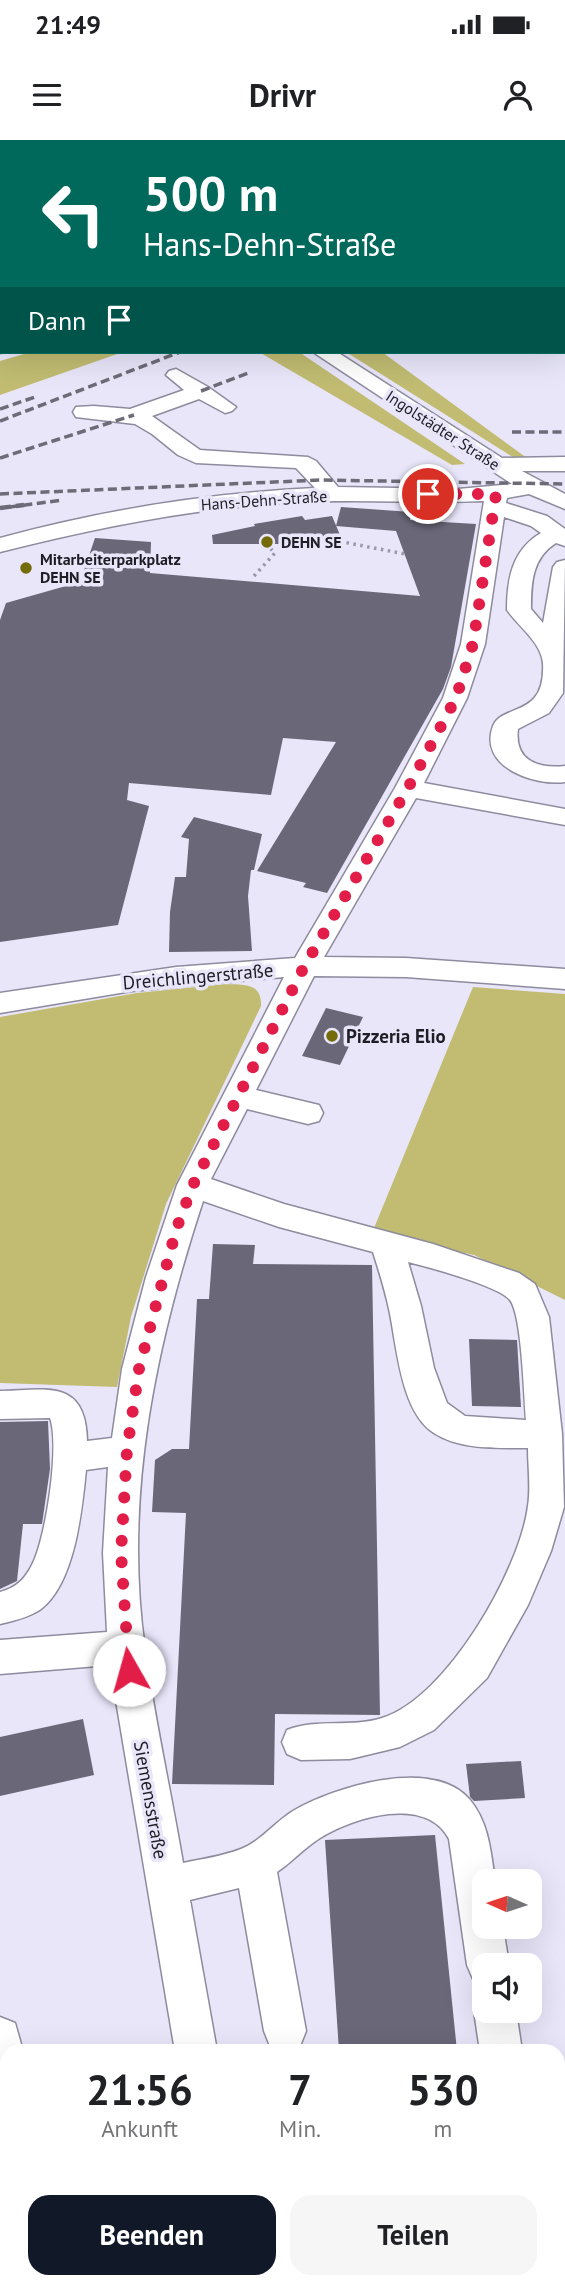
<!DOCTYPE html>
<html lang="de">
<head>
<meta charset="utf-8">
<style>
	:root { --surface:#fff; --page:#f6f6f6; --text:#202124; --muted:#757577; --accent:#111827 }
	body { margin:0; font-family:"PT Sans",sans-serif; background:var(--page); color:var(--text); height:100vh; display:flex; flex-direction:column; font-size:26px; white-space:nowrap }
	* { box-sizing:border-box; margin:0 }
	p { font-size:23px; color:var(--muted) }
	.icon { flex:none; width:38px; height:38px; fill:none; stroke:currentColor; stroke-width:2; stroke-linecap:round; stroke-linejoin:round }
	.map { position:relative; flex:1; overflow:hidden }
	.side { position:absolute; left:0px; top:1904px; width:565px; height:245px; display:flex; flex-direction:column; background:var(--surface); border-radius:21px 21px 0 0; box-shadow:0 7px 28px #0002 }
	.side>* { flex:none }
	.top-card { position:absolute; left:0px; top:0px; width:565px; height:214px; box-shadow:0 7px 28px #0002; background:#00695c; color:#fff; overflow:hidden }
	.needle { width:46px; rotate:273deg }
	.tools { position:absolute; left:472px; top:1729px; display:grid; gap:14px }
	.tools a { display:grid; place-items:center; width:70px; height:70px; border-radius:14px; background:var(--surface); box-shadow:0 7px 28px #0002; font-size:35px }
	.pin { position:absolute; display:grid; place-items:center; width:60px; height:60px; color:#fff; margin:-30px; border:4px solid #fff; border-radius:50%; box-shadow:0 2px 7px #0007 }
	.me { position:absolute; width:77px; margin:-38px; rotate:353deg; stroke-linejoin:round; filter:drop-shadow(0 0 5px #0008) }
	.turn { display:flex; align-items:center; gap:24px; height:147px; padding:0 28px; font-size:32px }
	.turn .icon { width:91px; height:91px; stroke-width:2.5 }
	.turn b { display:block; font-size:49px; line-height:60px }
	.then { display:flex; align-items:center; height:66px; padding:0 28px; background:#0003; gap:14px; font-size:26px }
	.eta { display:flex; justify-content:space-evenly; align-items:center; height:119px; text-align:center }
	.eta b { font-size:42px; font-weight:600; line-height:49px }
	.action { display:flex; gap:14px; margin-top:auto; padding:14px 28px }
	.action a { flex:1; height:80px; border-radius:21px; background:var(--accent); color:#fff; font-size:28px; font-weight:600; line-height:80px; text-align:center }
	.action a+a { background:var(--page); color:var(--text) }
	.status { display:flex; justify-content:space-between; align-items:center; height:49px; padding:0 35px; background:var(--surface); direction:ltr }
	.status svg { height:19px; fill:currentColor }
	header { display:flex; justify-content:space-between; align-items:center; height:91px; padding:0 28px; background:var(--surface); font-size:32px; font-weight:600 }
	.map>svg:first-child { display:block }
	.green { fill:#c1bc72 }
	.building { fill:#696778 }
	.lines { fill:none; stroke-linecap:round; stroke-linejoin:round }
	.minor-casing { stroke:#8d8b9d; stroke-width:3 }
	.path { stroke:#9a98a7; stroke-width:3.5; stroke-dasharray:2.5 4.5; stroke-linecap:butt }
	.minor { fill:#fff; fill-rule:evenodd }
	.rail-far1 { stroke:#6d6b77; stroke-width:3.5; stroke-dasharray:9 4.5; stroke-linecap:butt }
	.rail { stroke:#6d6b77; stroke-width:4.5; stroke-dasharray:11 5; stroke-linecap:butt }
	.route { stroke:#e11d48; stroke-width:12; stroke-dasharray:0 21.6 }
	.poi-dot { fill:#746c08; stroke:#e9e6fa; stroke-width:2.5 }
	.labels { text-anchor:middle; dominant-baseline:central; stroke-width:7; stroke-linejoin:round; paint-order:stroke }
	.far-street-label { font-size:16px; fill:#1f1e25; stroke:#e9e6fa }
	.far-poi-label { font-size:16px; font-weight:bold; fill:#1f1e25; stroke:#e9e6fa; text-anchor:start }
	.street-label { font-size:19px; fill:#1f1e25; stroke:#e9e6fa }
	.poi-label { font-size:19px; font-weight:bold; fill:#1f1e25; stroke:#e9e6fa; text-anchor:start }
</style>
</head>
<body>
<div class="status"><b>21:49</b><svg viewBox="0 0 49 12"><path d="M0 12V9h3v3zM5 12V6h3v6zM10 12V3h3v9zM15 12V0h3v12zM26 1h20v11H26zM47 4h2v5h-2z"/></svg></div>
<header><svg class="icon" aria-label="menu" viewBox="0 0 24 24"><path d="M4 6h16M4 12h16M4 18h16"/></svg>Drivr<svg class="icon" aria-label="person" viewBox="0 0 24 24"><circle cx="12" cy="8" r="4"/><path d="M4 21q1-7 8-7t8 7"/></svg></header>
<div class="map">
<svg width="565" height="2149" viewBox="0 0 565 2149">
	<rect width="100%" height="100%" fill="#e9e6fa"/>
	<g class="green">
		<polygon points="31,212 123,212 0,255 0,221"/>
		<polygon points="259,212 299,212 465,324 452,325"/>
		<polygon points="346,212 382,212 531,321 519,321"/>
		<path d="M 226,844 C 245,845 262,843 261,866 L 166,1064 L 131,1177 L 117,1247 L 0,1243 L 0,877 L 137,853 Z"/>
		<polygon points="473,847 565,854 565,1160 474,1115 372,1093"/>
	</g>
	<g class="building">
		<polygon points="341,367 411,372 410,380 476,384 451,527 443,549 327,753 303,747 306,743 257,731 336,602 283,598 271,655 129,643 127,660 149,666 118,785 0,802 0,480 6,463 80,442 95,398 151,402 150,433 420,456 396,391 336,386"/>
		<polygon points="302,376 305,380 332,376 340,395 325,399 325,404 213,404 212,395 255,386 254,384"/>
		<polygon points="194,677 262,694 254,730 251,730 248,756 252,811 169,812 170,772 175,737 186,737 189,699 181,697"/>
		<polygon points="326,868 363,877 340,925 302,916"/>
		<polygon points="213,1104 255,1105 253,1124 372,1125 380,1575 275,1574 274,1645 172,1644 186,1373 152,1372 155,1320 172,1309 189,1309 197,1159 209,1159"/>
		<polygon points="469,1199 517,1200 521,1267 472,1266"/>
		<polygon points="48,1281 50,1329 42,1384 23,1384 17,1441 0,1449 0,1282"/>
		<polygon points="83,1579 94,1635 0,1656 0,1597"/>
		<polygon points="521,1621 525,1658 474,1661 470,1657 466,1624"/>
		<polygon points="435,1695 457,1911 339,1911 325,1700"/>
	</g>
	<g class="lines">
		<defs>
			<g id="minor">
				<polygon points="148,0 167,0 168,2 149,2"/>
				<polygon points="399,0 419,0 420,2 400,2"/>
				<polygon points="460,0 485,0 459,2"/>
				<polygon points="0,68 2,69 2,81 0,80"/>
				<polygon points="2,109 2,121 0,122 0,110"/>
				<polygon points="565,109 565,122 564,122 564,110"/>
				<rect x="564" y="191" width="1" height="12"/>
				<polygon points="0,200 2,212 6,212 0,213"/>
				<path d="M 313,212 L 337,212 L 502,318 L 565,317 L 565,331 L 522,331 L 565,354 L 565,369 L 529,354 L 507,358 L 506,363 L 547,376 L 565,389 L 565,406 L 556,403 C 532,418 531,443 531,469 L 543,483 L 553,427 L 557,422 L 565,420 L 563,553 L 549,573 L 518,589 C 514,620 537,629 565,626 L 565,642 C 534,646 478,627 493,586 C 502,563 546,579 543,523 C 541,502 519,487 507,470 C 507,439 512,410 541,393 L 531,386 L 504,377 L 485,504 L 467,558 L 424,643 L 565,669 L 565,685 L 416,658 L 324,817 L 406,818 L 565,829 L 565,849 L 406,837 L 314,836 L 256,950 L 319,965 L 323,973 L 319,981 L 308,984 L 247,969 L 211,1039 L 284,1064 L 433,1104 L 519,1133 L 535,1144 L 549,1177 L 562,1294 L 564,1367 L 551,1411 L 528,1465 L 487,1538 L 434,1590 L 400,1607 L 350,1619 L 301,1620 L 287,1614 L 282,1602 L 287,1590 C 317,1578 351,1588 382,1578 C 446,1559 520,1430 528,1366 C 531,1348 528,1327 528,1308 C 498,1308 460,1310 434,1293 C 400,1271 397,1205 389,1169 C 385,1150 379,1131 373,1112 L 279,1087 L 203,1061 C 156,1204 123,1357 145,1509 C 155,1581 171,1652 183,1723 C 202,1719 223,1716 241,1709 C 261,1701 275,1682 293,1671 C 334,1647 433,1616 470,1660 C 489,1683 491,1713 495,1741 L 485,1741 L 485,1787 L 503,1787 L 509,1825 L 485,1825 L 485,1844 L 473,1839 L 467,1825 L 449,1699 C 426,1655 354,1677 320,1698 C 304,1708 292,1722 277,1732 L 306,1891 L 300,1906 L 287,1911 L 270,1906 L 264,1891 L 239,1748 L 190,1760 L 217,1911 L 175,1911 L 110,1525 L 0,1534 L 0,1500 L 107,1492 L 103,1413 L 108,1327 L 86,1330 C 82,1370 75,1443 41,1469 C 30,1477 13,1481 0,1484 L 0,1452 C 16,1448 25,1439 32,1425 C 46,1398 60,1306 50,1278 L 0,1279 L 0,1251 C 46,1250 86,1238 87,1301 L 112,1298 L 122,1229 L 146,1137 L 177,1045 L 284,837 L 132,851 L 0,873 L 0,853 L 176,827 L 295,818 L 395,648 L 443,558 L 461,504 L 484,361 C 418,364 353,358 287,363 C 189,369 95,388 0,412 L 0,398 C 103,370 208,353 315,348 L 296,328 L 196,323 L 178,315 L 152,294 L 135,284 L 84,278 L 76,277 L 73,272 L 76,267 L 94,266 L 130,269 L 184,250 L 166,235 L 169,231 L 176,229 L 208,247 L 236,267 L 232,271 L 225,273 L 199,259 L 152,276 L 200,310 L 308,317 L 316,321 L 338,347 L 458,349 L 512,344 ZM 408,1122 C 428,1127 499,1146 510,1160 C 522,1175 524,1257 526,1280 L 465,1276 L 447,1263 L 434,1228 L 421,1166 Z"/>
				<polygon points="485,1854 485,1871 516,1871 522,1911 480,1911 474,1871 480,1856"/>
				<polygon points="0,1877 15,1883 23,1911 7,1911 7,1972 0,1969"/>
				<polygon points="565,1972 565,2016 558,2017 558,1973"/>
				<polygon points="7,2068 7,2112 0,2114 0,2070"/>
				<polygon points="559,2126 565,2141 565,2149 521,2149 520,2142 558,2142"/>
				<rect x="159" y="2142" width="46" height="7"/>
				<polygon points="380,2142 426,2142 428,2149 382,2149"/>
			</g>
		</defs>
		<use href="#minor" class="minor-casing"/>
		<g class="path">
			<polyline points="333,405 343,402 405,414"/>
			<polyline points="254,436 275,413 269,407"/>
		</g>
		<use href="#minor" class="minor"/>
		<g class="rail-far1">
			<polyline points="201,251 248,233"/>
			<polyline points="0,269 35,257"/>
			<polyline points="0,281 180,212"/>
			<polyline points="512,292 565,292"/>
			<polyline points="0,318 134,275"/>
			<polyline points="0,354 321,340 565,344"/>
			<polyline points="10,367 63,360"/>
		</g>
		<polyline class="rail" points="0,368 24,365"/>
	</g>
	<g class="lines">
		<polyline class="route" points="129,1530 121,1413 127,1310 139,1229 176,1090 193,1045 304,827 408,648 456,558 473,504 496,354 428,354"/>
	</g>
	<g class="poi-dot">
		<circle cx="267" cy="402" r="7"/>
		<circle cx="26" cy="428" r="7"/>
		<circle cx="332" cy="896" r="7"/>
	</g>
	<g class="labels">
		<g class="far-street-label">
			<text transform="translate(443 290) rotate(33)">Ingolstädter Straße</text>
			<text transform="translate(264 360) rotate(-4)">Hans-Dehn-Straße</text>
		</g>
		<g class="far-poi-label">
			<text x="281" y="402">DEHN SE</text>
			<text x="40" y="419">Mitarbeiterparkplatz<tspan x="40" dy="18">DEHN SE</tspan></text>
		</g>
		<g class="street-label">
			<text transform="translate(198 836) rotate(-5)">Dreichlingerstraße</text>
			<text transform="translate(151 1660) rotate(80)">Siemensstraße</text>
		</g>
		<g class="poi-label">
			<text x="346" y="896">Pizzeria Elio</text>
		</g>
	</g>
</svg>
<div class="tools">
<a><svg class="needle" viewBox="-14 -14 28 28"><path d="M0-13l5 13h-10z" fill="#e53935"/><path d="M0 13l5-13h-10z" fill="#757577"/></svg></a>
<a><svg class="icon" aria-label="sound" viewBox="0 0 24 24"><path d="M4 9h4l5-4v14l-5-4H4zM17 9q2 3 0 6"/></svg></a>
</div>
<div class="pin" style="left:428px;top:354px;background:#d93025"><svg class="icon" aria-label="arrive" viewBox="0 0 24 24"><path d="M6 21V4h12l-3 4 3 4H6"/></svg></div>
<svg class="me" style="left:129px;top:1530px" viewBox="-20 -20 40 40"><circle r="19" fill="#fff"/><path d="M0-13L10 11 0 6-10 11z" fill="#e11d48"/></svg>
<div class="top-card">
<div class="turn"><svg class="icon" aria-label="left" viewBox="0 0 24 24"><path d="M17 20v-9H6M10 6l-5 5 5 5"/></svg><div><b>500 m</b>Hans-Dehn-Straße</div></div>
<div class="then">Dann<svg class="icon" aria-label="arrive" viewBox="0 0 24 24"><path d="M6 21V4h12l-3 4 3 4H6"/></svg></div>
</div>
<section class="side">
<div class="eta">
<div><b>21:56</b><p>Ankunft</p></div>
<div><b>7</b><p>Min.</p></div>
<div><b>530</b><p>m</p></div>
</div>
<div class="action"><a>Beenden</a><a>Teilen</a></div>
</section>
</div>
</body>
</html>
